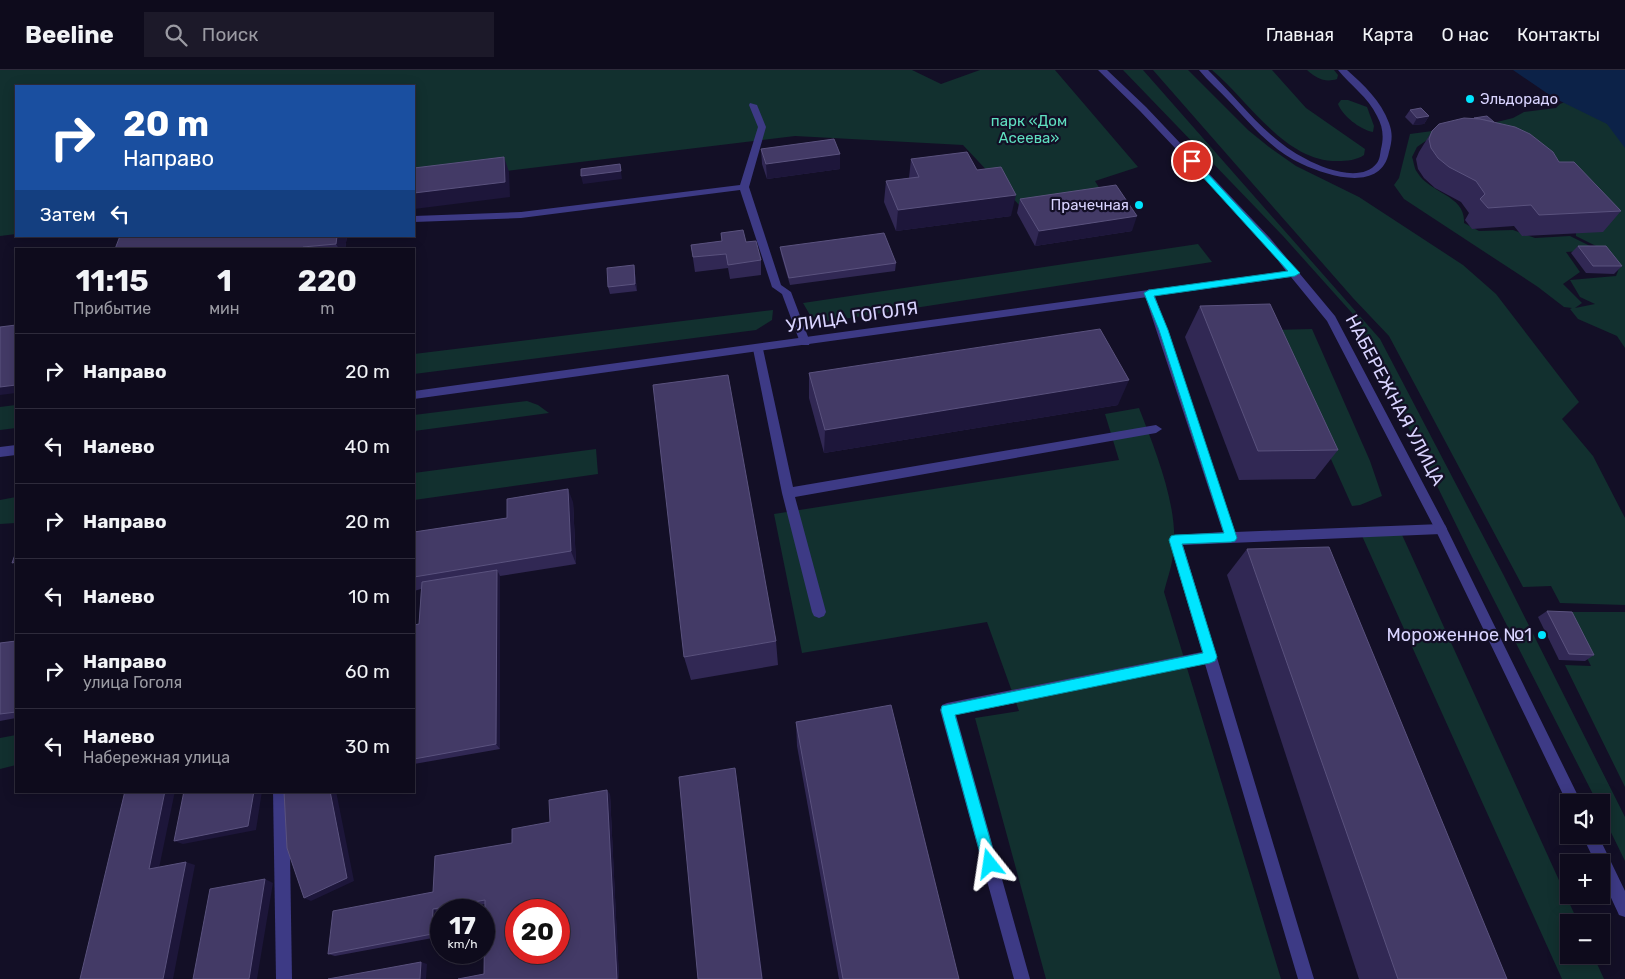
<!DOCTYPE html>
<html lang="ru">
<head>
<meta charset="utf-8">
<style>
	:root { --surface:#0e0b1c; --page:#1c1929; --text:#f1f3f6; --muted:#9b9ba3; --line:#2e2b3b }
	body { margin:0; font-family:Rubik,sans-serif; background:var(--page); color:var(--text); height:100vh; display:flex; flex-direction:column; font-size:19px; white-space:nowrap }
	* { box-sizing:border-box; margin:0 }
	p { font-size:16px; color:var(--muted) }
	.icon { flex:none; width:28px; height:28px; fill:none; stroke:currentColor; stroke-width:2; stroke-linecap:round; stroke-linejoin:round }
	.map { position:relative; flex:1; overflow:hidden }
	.drawer { position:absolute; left:15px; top:178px; width:400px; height:545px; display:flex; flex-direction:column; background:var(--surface); border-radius:0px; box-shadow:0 2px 12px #0003,0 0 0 1px var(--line) }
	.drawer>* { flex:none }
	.banner { position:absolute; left:15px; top:15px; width:400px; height:152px; border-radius:0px; box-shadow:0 2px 12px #0003,0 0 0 1px var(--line); background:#1a4fa0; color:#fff; overflow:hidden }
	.fabs { position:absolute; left:1560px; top:724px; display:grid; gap:10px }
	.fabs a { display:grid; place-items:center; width:50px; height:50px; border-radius:0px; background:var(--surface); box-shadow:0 2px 12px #0003,0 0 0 1px var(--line); font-size:25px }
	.speed { position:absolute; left:430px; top:829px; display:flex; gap:10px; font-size:25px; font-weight:700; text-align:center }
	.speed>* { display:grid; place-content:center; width:65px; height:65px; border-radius:50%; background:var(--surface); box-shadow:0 2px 12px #0003,0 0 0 1px var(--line); line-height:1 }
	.speed small { font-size:12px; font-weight:400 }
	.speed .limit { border:8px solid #d22; background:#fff; color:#111 }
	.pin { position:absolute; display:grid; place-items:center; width:42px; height:42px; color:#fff; margin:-21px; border:2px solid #fff; border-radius:50%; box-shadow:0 1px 5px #0007 }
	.me { position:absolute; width:55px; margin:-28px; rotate:345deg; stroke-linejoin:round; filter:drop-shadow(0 0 4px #0008) }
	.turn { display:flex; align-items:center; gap:18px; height:105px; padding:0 25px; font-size:22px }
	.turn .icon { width:65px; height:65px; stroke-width:2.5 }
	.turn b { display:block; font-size:35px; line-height:42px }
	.then { display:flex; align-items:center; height:48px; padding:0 25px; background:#0003; gap:10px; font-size:19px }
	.eta { display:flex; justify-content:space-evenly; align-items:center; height:85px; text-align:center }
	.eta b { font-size:30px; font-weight:700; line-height:35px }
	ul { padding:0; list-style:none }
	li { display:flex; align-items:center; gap:15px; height:75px; padding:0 25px; border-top:1px solid var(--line) }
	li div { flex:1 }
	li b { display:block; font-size:19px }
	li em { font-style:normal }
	header { display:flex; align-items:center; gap:30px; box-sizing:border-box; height:70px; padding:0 25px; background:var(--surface); border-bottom:1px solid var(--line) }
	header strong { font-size:24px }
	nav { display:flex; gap:28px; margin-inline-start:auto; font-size:18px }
	.search { width:350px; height:45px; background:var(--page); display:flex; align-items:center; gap:12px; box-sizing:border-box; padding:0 18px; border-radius:0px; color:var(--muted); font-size:19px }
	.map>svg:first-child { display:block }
	.green { fill:#12302f; fill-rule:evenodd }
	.water { fill:#0c2248 }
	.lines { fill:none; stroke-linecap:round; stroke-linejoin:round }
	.service { fill:#3d3a85; fill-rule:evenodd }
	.minor { fill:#3d3a85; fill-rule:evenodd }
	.wall { fill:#312854 }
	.shaded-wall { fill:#1d163a }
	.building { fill:#433a66; stroke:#5a527e; fill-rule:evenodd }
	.route { fill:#00e5ff; stroke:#0095a6 }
	.poi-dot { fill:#00e5ff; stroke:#130f26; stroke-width:2 }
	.labels { text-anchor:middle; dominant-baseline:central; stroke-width:4.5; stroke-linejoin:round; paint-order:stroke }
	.far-poi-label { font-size:15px; fill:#d9d4ff; stroke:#130f26; text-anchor:start }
	.far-park-label { font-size:15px; fill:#5fe0c0; stroke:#130f26 }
	.street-label { font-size:18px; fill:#d9d4ff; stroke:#130f26 }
	.poi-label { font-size:18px; fill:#d9d4ff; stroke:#130f26; text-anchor:end }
</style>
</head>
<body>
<header>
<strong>Beeline</strong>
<div class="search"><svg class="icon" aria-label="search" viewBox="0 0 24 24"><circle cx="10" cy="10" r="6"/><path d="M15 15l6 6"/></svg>Поиск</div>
<nav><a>Главная</a><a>Карта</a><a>О нас</a><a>Контакты</a></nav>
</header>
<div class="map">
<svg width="1625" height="909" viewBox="0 0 1625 909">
	<rect width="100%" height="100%" fill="#130f26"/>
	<g class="green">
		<polygon points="0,0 912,0 941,14 980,0 1055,0 1138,97 1095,111 1103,124 1020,136 963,75 795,66 414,112 414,16 16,16 16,164 0,166"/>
		<polygon points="1123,0 1143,0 1380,269 1503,504 1625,747 1625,791 1601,742 1601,732 1597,732 1472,487 1352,243 1283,166"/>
		<polygon points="1153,0 1188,0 1248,60 1269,77 1296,96 1359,127 1463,195 1496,224 1579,332 1562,349 1593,386 1625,448 1625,535 1560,533 1551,516 1523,517 1389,266 1353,228"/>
		<path d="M 1212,0 L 1272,0 L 1306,38 L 1365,79 L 1364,85 C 1357,90 1347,91 1338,91 C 1285,92 1249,31 1212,0 Z"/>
		<path d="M 1307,0 L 1334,0 L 1338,5 L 1337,9 C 1325,13 1316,8 1307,0 Z"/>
		<path d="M 1341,30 L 1348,30 L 1367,37 L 1374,56 L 1373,62 C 1360,60 1342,45 1338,34 Z"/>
		<path d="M 1567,31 L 1585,36 L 1625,68 L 1625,278 L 1617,266 L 1578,249 L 1570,239 L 1572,238 L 1564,237 L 1538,217 L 1404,129 L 1394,115 L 1399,108 L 1410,64 L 1493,53 L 1513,48 L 1524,42 L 1556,38 L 1560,34 ZM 1427,70 L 1576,160 L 1576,166 L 1598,177 L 1620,196 L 1616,206 L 1570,210 L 1580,227 L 1595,234 L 1575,238 L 1582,233 L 1563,214 L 1580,202 L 1566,182 L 1598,180 L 1570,166 L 1535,168 L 1513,160 L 1479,161 L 1464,153 C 1466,125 1430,124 1417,102 C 1414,98 1414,92 1412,87 L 1417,77 Z"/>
		<polygon points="1198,174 1212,192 824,252 810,245 803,233"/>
		<polygon points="773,240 772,250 756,260 414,304 414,284"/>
		<polygon points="1312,259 1370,391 1382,426 1360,435 1352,436 1273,260"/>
		<polygon points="527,331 538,335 549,343 414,361 414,345"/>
		<polygon points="16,335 16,358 0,360 0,337"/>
		<path d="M 1139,338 C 1155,380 1180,439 1173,484 C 1172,497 1167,509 1164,522 L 1281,909 L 1046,909 L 975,648 L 1019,641 L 987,552 L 802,583 L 774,444 L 1119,390 L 1105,344 Z"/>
		<polygon points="596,379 598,404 414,430 414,403"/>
		<polygon points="16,427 16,453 0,454 0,430"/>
		<polygon points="1398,456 1578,852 1569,852 1569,885 1593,885 1604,909 1562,909 1358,457"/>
		<polygon points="1564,542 1625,542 1625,717 1565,595 1591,596"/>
		<polygon points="16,665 16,695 0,699 0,668"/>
	</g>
	<polygon class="water" points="1513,0 1625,0 1625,78 1607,54 1554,28"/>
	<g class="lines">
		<g class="service">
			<path d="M 1199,0 L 1208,0 C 1239,30 1266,69 1306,89 C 1324,99 1362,113 1377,93 C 1380,89 1380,84 1381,79 C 1384,67 1383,57 1377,46 C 1368,27 1351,16 1338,0 L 1347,0 C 1364,15 1381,31 1389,53 C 1393,64 1392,71 1389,82 C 1381,123 1328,106 1302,94 C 1272,81 1250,53 1228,30 C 1219,20 1208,11 1199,0 Z"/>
			<polygon points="750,33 757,35 766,57 749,117 781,215 791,222 810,272 809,275 801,275 782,224 772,217 740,120 521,148 414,152 414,146 521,142 740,115 758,57 749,35"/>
			<polygon points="1149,219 1154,223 1235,462 1441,454 1445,455 1447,459 1445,463 1441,464 1183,475 1314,909 1298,909 1205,594 956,645 1030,909 1014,909 940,640 942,635 947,633 1202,582 1169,470 1171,466 1175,465 1223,462 1144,223"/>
			<polygon points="758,275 763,279 793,417 1156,355 1162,359 1156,363 795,427 826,542 824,546 819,548 814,546 812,542 782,423 753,279"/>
			<polygon points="273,721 289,721 292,909 276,909"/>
		</g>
		<g class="minor">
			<polygon points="1098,0 1107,0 1146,37 1270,168 1335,246 1445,455 1581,732 1569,732 1569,737 1436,461 1327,251 1291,207 414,329 414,321 1286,201 1264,172 1140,41"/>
			<polygon points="16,375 16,385 0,387 0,377"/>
			<polygon points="1582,765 1598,765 1625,821 1625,847 1619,845 1601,806 1601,792 1595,792"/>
		</g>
	</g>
	<g class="wall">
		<polygon points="1410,40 1429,46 1424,54 1413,55 1405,47"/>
		<polygon points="1494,52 1559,92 1621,141 1603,162 1522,166 1514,156 1472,159 1465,150 1469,143 1461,132 1435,118 1424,108 1418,99 1416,89 1419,82 1432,61"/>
		<polygon points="761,79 840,99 767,109 762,94"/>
		<polygon points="911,89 977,100 1011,146 896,161 884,132 886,111 909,108"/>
		<polygon points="1020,129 1132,161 1035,176 1017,143"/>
		<polygon points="721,163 746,172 761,190 761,205 730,209 728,198 695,202 691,175 722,171"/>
		<polygon points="347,166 345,179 115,179"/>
		<polygon points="1578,176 1622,196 1614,204 1586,203 1571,183"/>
		<polygon points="780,177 896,193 895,201 790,215 781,184"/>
		<polygon points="634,195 637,221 610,224 608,217"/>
		<polygon points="1200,236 1338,380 1315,409 1239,410 1185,267"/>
		<polygon points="809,303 1118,335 824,383 809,328"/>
		<polygon points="573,432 576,494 500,506 500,679 414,694 414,555 419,554 421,519 414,521 414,462 507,448"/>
		<polygon points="1247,479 1507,909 1359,909 1227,505"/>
		<polygon points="1547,541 1594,585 1585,591 1559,590 1538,547"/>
		<polygon points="16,571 16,648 0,651 0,573"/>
		<polygon points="776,571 778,595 691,610 684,587"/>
		<polygon points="796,652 959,909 839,909 797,676"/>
		<polygon points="610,724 619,909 458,909 484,904 485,834 450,840 441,840 441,842 439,842 438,867 335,886 328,884 433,822 512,773 550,752"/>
	</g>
	<g class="shaded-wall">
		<polygon points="1429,46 1424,54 1413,55 1417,48"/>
		<polygon points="840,84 840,99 767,109 766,94"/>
		<polygon points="504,87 509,102 510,127 414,139 414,123"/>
		<polygon points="620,94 622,109 583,114 581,106"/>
		<polygon points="1016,125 1011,146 896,161 898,140"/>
		<polygon points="1137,146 1132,161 1035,176 1039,161"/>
		<polygon points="337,166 347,166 345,179 339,179 336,174"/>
		<polygon points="634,195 635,203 637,221 635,214"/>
		<polygon points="1129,310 1118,335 824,383 825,360"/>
		<polygon points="16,315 16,323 0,325 0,317"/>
		<polygon points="568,419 573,432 576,494 571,481"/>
		<polygon points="497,500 500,506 500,679 496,674"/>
		<polygon points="735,698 736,702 763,909 762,909"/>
		<polygon points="607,720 610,724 619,909 617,909"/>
		<polygon points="165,721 175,721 158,803 149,799"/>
		<polygon points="254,721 262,721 256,760 183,774 174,771"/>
		<polygon points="330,721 336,721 354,811 311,831 304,828"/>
		<polygon points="186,792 195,795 173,909 163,909"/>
		<polygon points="265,809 273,813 257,909 249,909"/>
		<polygon points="433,839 439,842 438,867 432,864"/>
		<polygon points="421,892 427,894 426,909 420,909"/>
	</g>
	<g class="building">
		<polygon points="1421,38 1429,46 1417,48 1410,40"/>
		<polygon points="1487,46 1494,52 1474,48"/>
		<polygon points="1464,48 1480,49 1515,57 1530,64 1553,82 1559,92 1574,92 1621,141 1539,145 1531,135 1488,138 1480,129 1485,124 1476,111 1449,97 1438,88 1431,78 1429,69 1432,61 1439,54"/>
		<polygon points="834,69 840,84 766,94 761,79"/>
		<polygon points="967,82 977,100 1001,97 1016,125 898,140 886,111 919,107 911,89"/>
		<polygon points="504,87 505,112 414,123 414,98"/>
		<polygon points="620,94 621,101 581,106 581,99"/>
		<polygon points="1116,115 1137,146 1039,161 1020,129"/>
		<polygon points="743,160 746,172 756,171 761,190 728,195 726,184 693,187 691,175 722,171 721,163"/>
		<polygon points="884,163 896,193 789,208 780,177"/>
		<polygon points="120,166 337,166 336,174 303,177 302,179 115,179"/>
		<polygon points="1578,176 1606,176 1622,196 1593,196"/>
		<polygon points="634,195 635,214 608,217 607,198"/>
		<polygon points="1270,234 1338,380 1258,381 1200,236"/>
		<polygon points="16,255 16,315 0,317 0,257"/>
		<polygon points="1100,259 1129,310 825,360 809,303"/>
		<polygon points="728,305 776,571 684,587 653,315"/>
		<polygon points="568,419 571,481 414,507 414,462 507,448 507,429"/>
		<polygon points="1329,477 1507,909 1398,909 1247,479"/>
		<polygon points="16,482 16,492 12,493"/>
		<polygon points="497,500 496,674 414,689 414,555 419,554 422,512"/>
		<polygon points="1547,541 1572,542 1594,585 1569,584"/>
		<polygon points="16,571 16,642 0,644 0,573"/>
		<polygon points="891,635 959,909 843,909 796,652"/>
		<polygon points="735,698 762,909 698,909 679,707"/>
		<path d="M 607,720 L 617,909 L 458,909 L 484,904 L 485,830 L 433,839 L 432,864 L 328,884 L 333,841 L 433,822 L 435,786 L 512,773 L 512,759 L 550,752 L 549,730 ZM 516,840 L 559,840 L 559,882 L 516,882 Z"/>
		<polygon points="125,721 165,721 149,799 186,792 163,909 80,909"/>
		<polygon points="184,721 254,721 248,756 174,771"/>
		<polygon points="284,721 330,721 347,808 304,828 287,778"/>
		<polygon points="265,809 249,909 193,909 210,819"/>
		<polygon points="421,892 420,909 328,909"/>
	</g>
	<polygon class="route" points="1190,90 1195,90 1300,203 1295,206 1154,226 1168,260 1237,468 1235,471 1231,472 1182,474 1217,587 1215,591 1210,593 955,645 997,794 995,799 990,801 985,799 983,794 941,640 942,636 1203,583 1169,470 1171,466 1175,465 1224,463 1159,260 1144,223 1149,220 1288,201 1190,93"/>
	<g class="poi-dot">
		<circle cx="1470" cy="29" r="5"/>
		<circle cx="1139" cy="135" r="5"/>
		<circle cx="1542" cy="565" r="5"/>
	</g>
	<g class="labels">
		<g class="far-poi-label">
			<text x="1480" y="29">Эльдорадо</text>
			<text x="1129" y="135" text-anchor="end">Прачечная</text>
		</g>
		<g class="far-park-label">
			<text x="1029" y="51">парк «Дом<tspan x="1029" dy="17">Асеева»</tspan></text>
		</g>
		<g class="street-label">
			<text transform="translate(852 247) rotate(-8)">УЛИЦА ГОГОЛЯ</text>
			<text transform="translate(1395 330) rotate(62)">НАБЕРЕЖНАЯ УЛИЦА</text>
		</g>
		<g class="poi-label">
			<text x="1532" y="565">Мороженное №1</text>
		</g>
	</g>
</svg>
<div class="fabs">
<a><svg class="icon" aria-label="sound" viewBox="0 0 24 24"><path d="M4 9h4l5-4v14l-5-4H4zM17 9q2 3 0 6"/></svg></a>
<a>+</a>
<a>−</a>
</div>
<div class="speed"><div>17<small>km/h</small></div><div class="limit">20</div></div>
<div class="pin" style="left:1192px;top:91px;background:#d93025"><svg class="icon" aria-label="arrive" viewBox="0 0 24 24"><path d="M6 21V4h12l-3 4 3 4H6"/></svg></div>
<svg class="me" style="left:990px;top:794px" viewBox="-20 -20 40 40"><path d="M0-17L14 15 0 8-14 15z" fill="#00e5ff" stroke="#fff" stroke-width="4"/></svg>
<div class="banner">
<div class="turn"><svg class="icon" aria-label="right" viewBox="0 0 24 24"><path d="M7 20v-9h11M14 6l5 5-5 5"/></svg><div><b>20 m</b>Направо</div></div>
<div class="then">Затем<svg class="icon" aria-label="left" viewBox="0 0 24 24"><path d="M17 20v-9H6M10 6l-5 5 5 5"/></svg></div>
</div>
<section class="drawer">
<div class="eta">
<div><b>11:15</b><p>Прибытие</p></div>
<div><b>1</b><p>мин</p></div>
<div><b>220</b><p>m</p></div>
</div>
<ul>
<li><svg class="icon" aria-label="right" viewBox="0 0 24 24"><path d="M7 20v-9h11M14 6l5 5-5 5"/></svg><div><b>Направо</b></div><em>20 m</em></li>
<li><svg class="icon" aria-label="left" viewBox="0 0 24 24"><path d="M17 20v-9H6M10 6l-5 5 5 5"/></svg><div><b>Налево</b></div><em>40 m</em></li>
<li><svg class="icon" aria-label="right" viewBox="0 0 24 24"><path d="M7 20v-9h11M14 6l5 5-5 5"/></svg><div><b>Направо</b></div><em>20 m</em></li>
<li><svg class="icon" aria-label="left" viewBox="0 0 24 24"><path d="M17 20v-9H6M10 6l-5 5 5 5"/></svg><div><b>Налево</b></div><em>10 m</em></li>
<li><svg class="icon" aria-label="right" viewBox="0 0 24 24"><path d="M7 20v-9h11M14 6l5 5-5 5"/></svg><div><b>Направо</b><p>улица Гоголя</p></div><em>60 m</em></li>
<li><svg class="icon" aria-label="left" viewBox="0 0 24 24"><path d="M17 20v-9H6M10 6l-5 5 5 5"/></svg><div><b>Налево</b><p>Набережная улица</p></div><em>30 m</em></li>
</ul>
</section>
</div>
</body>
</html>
